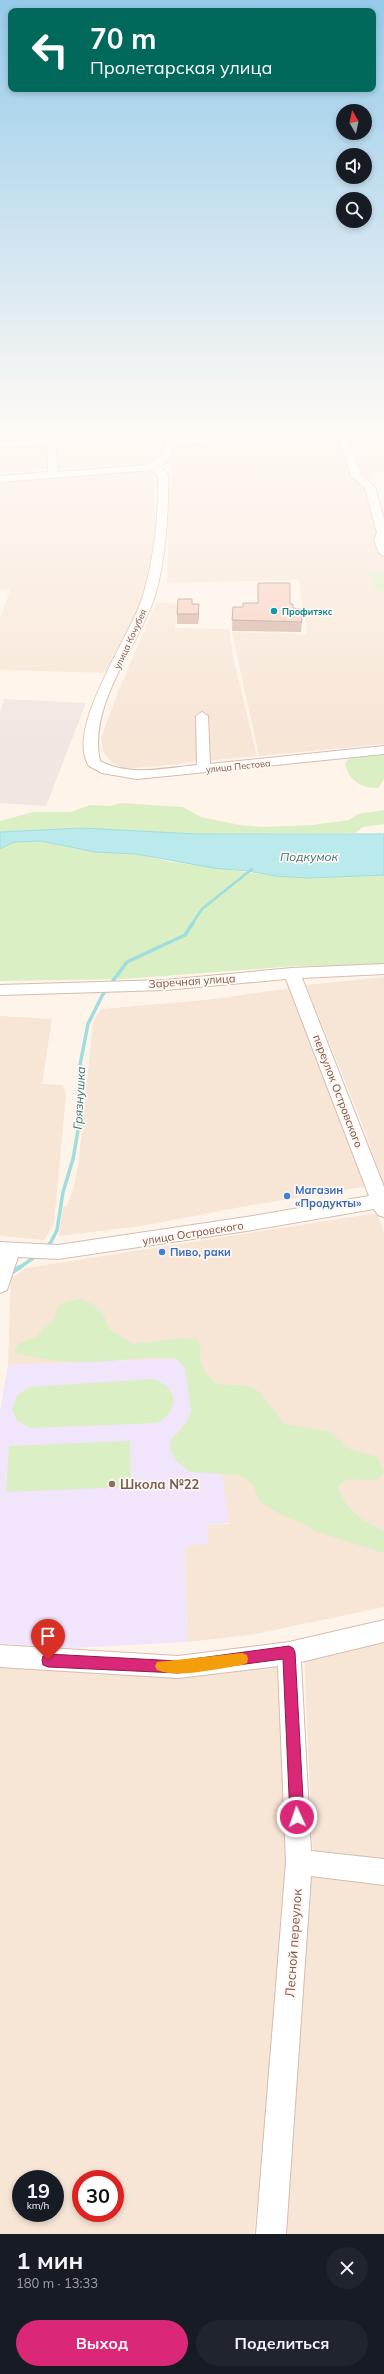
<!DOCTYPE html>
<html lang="ru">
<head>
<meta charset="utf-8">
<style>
	:root { --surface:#171b24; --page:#20242c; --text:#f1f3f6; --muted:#9ea1a6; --accent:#db2777 }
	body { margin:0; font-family:Mulish,sans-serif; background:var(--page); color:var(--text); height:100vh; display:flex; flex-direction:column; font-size:15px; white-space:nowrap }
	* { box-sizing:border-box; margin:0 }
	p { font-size:13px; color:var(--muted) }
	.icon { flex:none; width:22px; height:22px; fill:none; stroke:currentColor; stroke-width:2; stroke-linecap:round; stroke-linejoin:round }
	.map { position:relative; height:2234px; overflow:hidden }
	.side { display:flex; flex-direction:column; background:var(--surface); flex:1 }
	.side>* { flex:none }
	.hud { position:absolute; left:8px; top:8px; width:368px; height:84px; border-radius:8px; box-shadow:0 2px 6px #0003; background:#00695c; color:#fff; overflow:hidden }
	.needle { width:26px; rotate:351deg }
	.buttons { position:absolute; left:336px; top:104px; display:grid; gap:8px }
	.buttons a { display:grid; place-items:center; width:36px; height:36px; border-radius:50%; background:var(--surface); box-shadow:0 2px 6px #0003; font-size:20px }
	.speed { position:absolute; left:12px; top:2170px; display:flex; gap:8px; font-size:20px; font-weight:700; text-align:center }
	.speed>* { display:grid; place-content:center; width:52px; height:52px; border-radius:50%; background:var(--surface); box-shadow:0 2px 6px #0003; line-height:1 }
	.speed small { font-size:10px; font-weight:400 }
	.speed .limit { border:6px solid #d22; background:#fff; color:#111 }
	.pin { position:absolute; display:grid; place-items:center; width:34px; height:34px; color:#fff; margin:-41px -17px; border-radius:50% 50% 50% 0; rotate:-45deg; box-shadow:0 0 4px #0007 }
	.pin .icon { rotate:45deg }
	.me { position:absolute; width:44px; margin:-22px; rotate:357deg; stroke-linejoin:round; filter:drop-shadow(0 0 3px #0008) }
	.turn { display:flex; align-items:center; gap:14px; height:84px; padding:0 16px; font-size:18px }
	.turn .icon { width:52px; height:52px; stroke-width:2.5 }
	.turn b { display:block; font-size:28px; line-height:34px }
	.round { display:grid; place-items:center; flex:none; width:42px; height:42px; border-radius:21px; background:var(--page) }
	.overview { display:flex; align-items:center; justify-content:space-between; height:68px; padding:0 16px }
	h1 { font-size:24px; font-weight:700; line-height:30px }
	.button { display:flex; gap:8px; margin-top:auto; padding:8px 16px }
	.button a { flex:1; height:46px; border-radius:24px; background:var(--accent); color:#fff; font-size:16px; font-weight:700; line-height:46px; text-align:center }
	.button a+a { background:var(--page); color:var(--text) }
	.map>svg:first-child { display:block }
	.residential { fill:#f7e5d6; fill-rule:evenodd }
	.industrial { fill:#f0e7e2 }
	.education { fill:#f1e5fc }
	.green { fill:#dbefc5 }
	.water { fill:#baeaec; stroke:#9fdddf }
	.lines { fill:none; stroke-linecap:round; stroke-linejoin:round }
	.stream-far2 { stroke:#9fdddf; stroke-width:2.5 }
	.stream-far1 { stroke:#9fdddf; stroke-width:3.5 }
	.stream { stroke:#9fdddf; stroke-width:4.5 }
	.minor-casing { stroke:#d5bcaf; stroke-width:2 }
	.minor { fill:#fff; fill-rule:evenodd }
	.wall { fill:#d4b1a3 }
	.shaded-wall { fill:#ad9084 }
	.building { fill:#f7cebd; stroke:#ad9084 }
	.route { fill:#db2777; stroke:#8e194d }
	.slow { fill:#f59e0b }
	.culture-dot { fill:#0f9aa8; stroke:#fff8f2; stroke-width:1.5 }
	.shop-dot { fill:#3f7fe0; stroke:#fff8f2; stroke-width:1.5 }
	.education-dot { fill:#8d6e63; stroke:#fff8f2; stroke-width:1.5 }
	.labels { text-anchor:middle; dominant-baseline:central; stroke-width:3.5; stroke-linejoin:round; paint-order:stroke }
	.far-culture-label { font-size:9px; font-weight:bold; fill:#0d838f; stroke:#fff8f2; text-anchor:start }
	.far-street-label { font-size:9px; fill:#7e5548; stroke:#fff8f2 }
	.street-label { font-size:11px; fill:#7e5548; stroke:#fff8f2 }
	.shop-label { font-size:11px; font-weight:bold; fill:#366cbe; stroke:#fff8f2; text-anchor:start }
	.water-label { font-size:12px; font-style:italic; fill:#37797c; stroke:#fff8f2 }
	.near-education-label { font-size:13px; font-weight:bold; fill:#785e54; stroke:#fff8f2; text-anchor:start }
	.near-street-label { font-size:13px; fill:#7e5548; stroke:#fff8f2 }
</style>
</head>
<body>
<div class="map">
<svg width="384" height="2234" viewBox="0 0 384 2234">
	<rect width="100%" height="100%" fill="#fff4e9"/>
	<g class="residential">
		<polygon points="0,429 159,429 157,457 146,464 0,472 0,445 51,443 55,467 56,439 0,441"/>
		<polygon points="179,429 362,429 178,436"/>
		<polygon points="384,435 384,472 371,472 384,510 384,744 259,756 232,632 307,634 299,580 167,583 170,465 177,444"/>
		<polygon points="153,471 155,532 144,597 110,673 0,670 0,619 10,590 0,590 0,481"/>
		<polygon points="156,603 178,604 175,628 229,629 234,661 257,756 126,769 112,763 103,752 101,738 118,692"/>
		<polygon points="384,977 384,1183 383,1183 361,1121 306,985"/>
		<polygon points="292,988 369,1186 252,1205 141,1226 59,1236 63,1207 67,1206 74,1187 79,1158 93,1023 101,1009 205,1000"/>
		<polygon points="0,1016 52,1019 42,1084 63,1085 66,1095 54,1223 44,1240 0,1236"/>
		<polygon points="377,1213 384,1232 384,1607 250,1635 187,1642 185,1545 208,1544 207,1525 229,1524 189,1358 8,1365 11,1278 26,1268"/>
		<polygon points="384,1639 384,1866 313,1857 304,1656"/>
		<path d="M 0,1665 L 281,1665 L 294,1878 L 254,2234 L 0,2234 ZM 21,2179 L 55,2179 L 55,2213 L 21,2213 ZM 81,2179 L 115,2179 L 115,2213 L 81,2213 Z"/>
		<polygon points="308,1872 384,1881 384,2234 286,2234"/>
	</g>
	<polygon class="industrial" points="4,699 86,703 46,806 0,803 0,713"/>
	<polygon class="education" points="189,1358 218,1444 229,1523 207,1525 208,1544 185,1546 187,1642 72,1648 0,1643 0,1411 8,1365"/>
	<g class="green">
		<polygon points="384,571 384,590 373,589 372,587 375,584 372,577 366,574"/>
		<path d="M 384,755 L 384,779 L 378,788 C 361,788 349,781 345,764 L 349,758 Z"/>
		<polygon points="121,803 183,807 201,817 240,825 262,827 312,825 349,820 358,814 384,810 384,824 363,827 355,833 197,834 82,828 0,832 0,821 33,812 71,812 90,805 110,806"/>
		<polygon points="41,841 95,852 136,854 171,862 275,876 309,878 384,875 384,965 296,966 124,979 0,981 0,849 14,842"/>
		<path d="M 78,1299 C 96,1303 105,1312 109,1329 L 133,1344 L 183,1338 L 196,1340 L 201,1346 C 199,1354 200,1363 204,1370 C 220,1397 237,1377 256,1390 C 265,1396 276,1415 284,1424 L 329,1431 L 350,1449 L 378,1457 L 384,1472 L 379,1479 C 364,1483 348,1473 338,1487 C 344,1507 364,1524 384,1530 L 384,1553 L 317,1532 L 300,1522 L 283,1516 L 259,1501 L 253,1485 L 239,1475 L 189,1472 L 175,1460 L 170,1448 L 171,1440 L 186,1423 L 191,1411 L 185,1368 L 177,1359 C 147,1354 120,1362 91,1362 C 64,1363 41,1359 15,1353 L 15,1349 L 20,1343 L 37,1336 L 44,1327 L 54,1319 L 58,1305 Z"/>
		<path d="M 153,1379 C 179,1388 180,1410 157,1423 L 30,1428 L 17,1421 L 12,1410 L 17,1395 L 30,1387 Z"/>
		<polygon points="130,1441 131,1487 6,1492 9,1446"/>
	</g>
	<polygon class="water" points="82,828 197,834 384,834 384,875 309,878 275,876 248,871 213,868 136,854 95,852 41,841 14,842 0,849 0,832"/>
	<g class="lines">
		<polyline class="stream-far2" points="192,924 202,909 252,869"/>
		<g class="stream-far1">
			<polyline points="45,1248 51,1242 57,1230 63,1192 73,1159 79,1125 79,1070 88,1024 103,994 127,962 185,935 193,923"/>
			<polyline points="19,1268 36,1256"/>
		</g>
		<polyline class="stream" points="9,1274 20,1267"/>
		<defs>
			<g id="minor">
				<path d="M 384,429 L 384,434 L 348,436 L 361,475 L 375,487 L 384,520 L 384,556 L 379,553 L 374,540 L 377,533 L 365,488 L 351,476 L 338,436 L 174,444 L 169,459 L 160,466 L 168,475 C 169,511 165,568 153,602 C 134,651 88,707 100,761 C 130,777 165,768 197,765 L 196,716 L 202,712 L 208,716 L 210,764 L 384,746 L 384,754 L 137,779 L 102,773 L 89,766 C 64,729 132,634 143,596 C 154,558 159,516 158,476 L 152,470 L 0,482 L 0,476 L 48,472 L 47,445 L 0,447 L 0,441 L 55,440 L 58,472 L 147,465 L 160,457 L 165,441 L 170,438 Z"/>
				<polygon points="384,964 384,974 302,978 384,1187 384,1217 378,1215 374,1209 253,1230 58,1259 18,1257 7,1290 0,1293 0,1242 58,1245 253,1216 369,1196 286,979 165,990 0,995 0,985 165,980 292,968"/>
				<polygon points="384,1620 384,1642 301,1662 311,1851 384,1859 384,1885 311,1876 286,2234 256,2234 286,1862 278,1666 178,1678 0,1667 0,1645 178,1656 289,1642"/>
			</g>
		</defs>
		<use href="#minor" class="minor-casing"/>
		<use href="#minor" class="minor"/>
	</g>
	<g class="wall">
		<polygon points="192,604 199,614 198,624 177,624 177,614"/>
		<polygon points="290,604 302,622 301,632 232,631 233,607 243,607"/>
	</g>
	<polygon class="shaded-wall" points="199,604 199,614 198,624 198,614"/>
	<g class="building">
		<polygon points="258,583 290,583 290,604 293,604 293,608 301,609 302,622 232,620 233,607 243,607 243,603 258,603"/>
		<polygon points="178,599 192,599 192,604 199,604 198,614 177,614"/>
	</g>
	<linearGradient id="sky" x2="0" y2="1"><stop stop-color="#95caea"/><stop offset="0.58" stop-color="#fffaf5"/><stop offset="1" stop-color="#fffaf5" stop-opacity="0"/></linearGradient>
	<rect width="384" height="742" fill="url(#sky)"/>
	<polygon class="route" points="289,1646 293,1648 295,1652 304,1817 302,1821 297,1823 292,1821 290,1817 283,1659 178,1673 48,1667 43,1665 42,1660 43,1656 48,1654 178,1661"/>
	<path class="slow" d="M 242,1653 L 247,1655 L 248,1659 L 247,1663 L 242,1665 C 220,1668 177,1679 157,1670 L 155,1666 L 157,1662 Z"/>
	<circle class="culture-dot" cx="274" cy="611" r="4"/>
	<g class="shop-dot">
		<circle cx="287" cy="1196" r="4"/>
		<circle cx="162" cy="1252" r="4"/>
	</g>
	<circle class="education-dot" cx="112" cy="1484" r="4"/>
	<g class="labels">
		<g class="far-culture-label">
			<text x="282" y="611">Профитэкс</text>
		</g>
		<g class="far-street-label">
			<text transform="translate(130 639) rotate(-65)">улица Кочубея</text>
			<text transform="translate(238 766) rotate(-6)">улица Пестова</text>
		</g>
		<g class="street-label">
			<text transform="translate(192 981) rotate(-4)">Заречная улица</text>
			<text transform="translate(338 1091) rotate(69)">переулок Островского</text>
			<text transform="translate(193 1233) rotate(-9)">улица Островского</text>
		</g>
		<g class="shop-label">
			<text x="295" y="1190">Магазин<tspan x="295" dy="13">«Продукты»</tspan></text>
			<text x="170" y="1252">Пиво, раки</text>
		</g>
		<g class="water-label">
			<text x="309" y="856">Подкумок</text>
			<text transform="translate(79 1098) rotate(-87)">Грязнушка</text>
		</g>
		<g class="near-education-label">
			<text x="120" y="1484">Школа №22</text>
		</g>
		<g class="near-street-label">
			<text transform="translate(293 1943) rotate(-86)">Лесной переулок</text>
		</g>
	</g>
</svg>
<div class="buttons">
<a><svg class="needle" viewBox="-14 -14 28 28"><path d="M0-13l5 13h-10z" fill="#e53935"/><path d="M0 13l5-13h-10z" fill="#9ea1a6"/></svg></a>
<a><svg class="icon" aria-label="sound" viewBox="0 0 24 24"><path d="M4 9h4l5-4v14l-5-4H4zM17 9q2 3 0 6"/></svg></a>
<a><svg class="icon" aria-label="search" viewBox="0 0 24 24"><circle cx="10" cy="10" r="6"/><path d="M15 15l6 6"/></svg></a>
</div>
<div class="speed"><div>19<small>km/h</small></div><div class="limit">30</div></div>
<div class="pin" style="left:48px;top:1660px;background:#d93025"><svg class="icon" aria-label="arrive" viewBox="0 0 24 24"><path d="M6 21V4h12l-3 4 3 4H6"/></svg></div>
<svg class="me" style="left:297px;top:1817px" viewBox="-20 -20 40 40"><circle r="17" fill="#db2777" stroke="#fff" stroke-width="3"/><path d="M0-11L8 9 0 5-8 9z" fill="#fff"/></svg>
<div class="hud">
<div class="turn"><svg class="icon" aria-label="left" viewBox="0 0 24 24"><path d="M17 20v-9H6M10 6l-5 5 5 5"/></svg><div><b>70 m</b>Пролетарская улица</div></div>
</div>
</div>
<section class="side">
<div class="overview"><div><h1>1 мин</h1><p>180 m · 13:33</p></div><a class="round"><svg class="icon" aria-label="close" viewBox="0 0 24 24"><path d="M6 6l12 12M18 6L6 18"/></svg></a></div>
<div class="button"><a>Выход</a><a>Поделиться</a></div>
</section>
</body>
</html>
